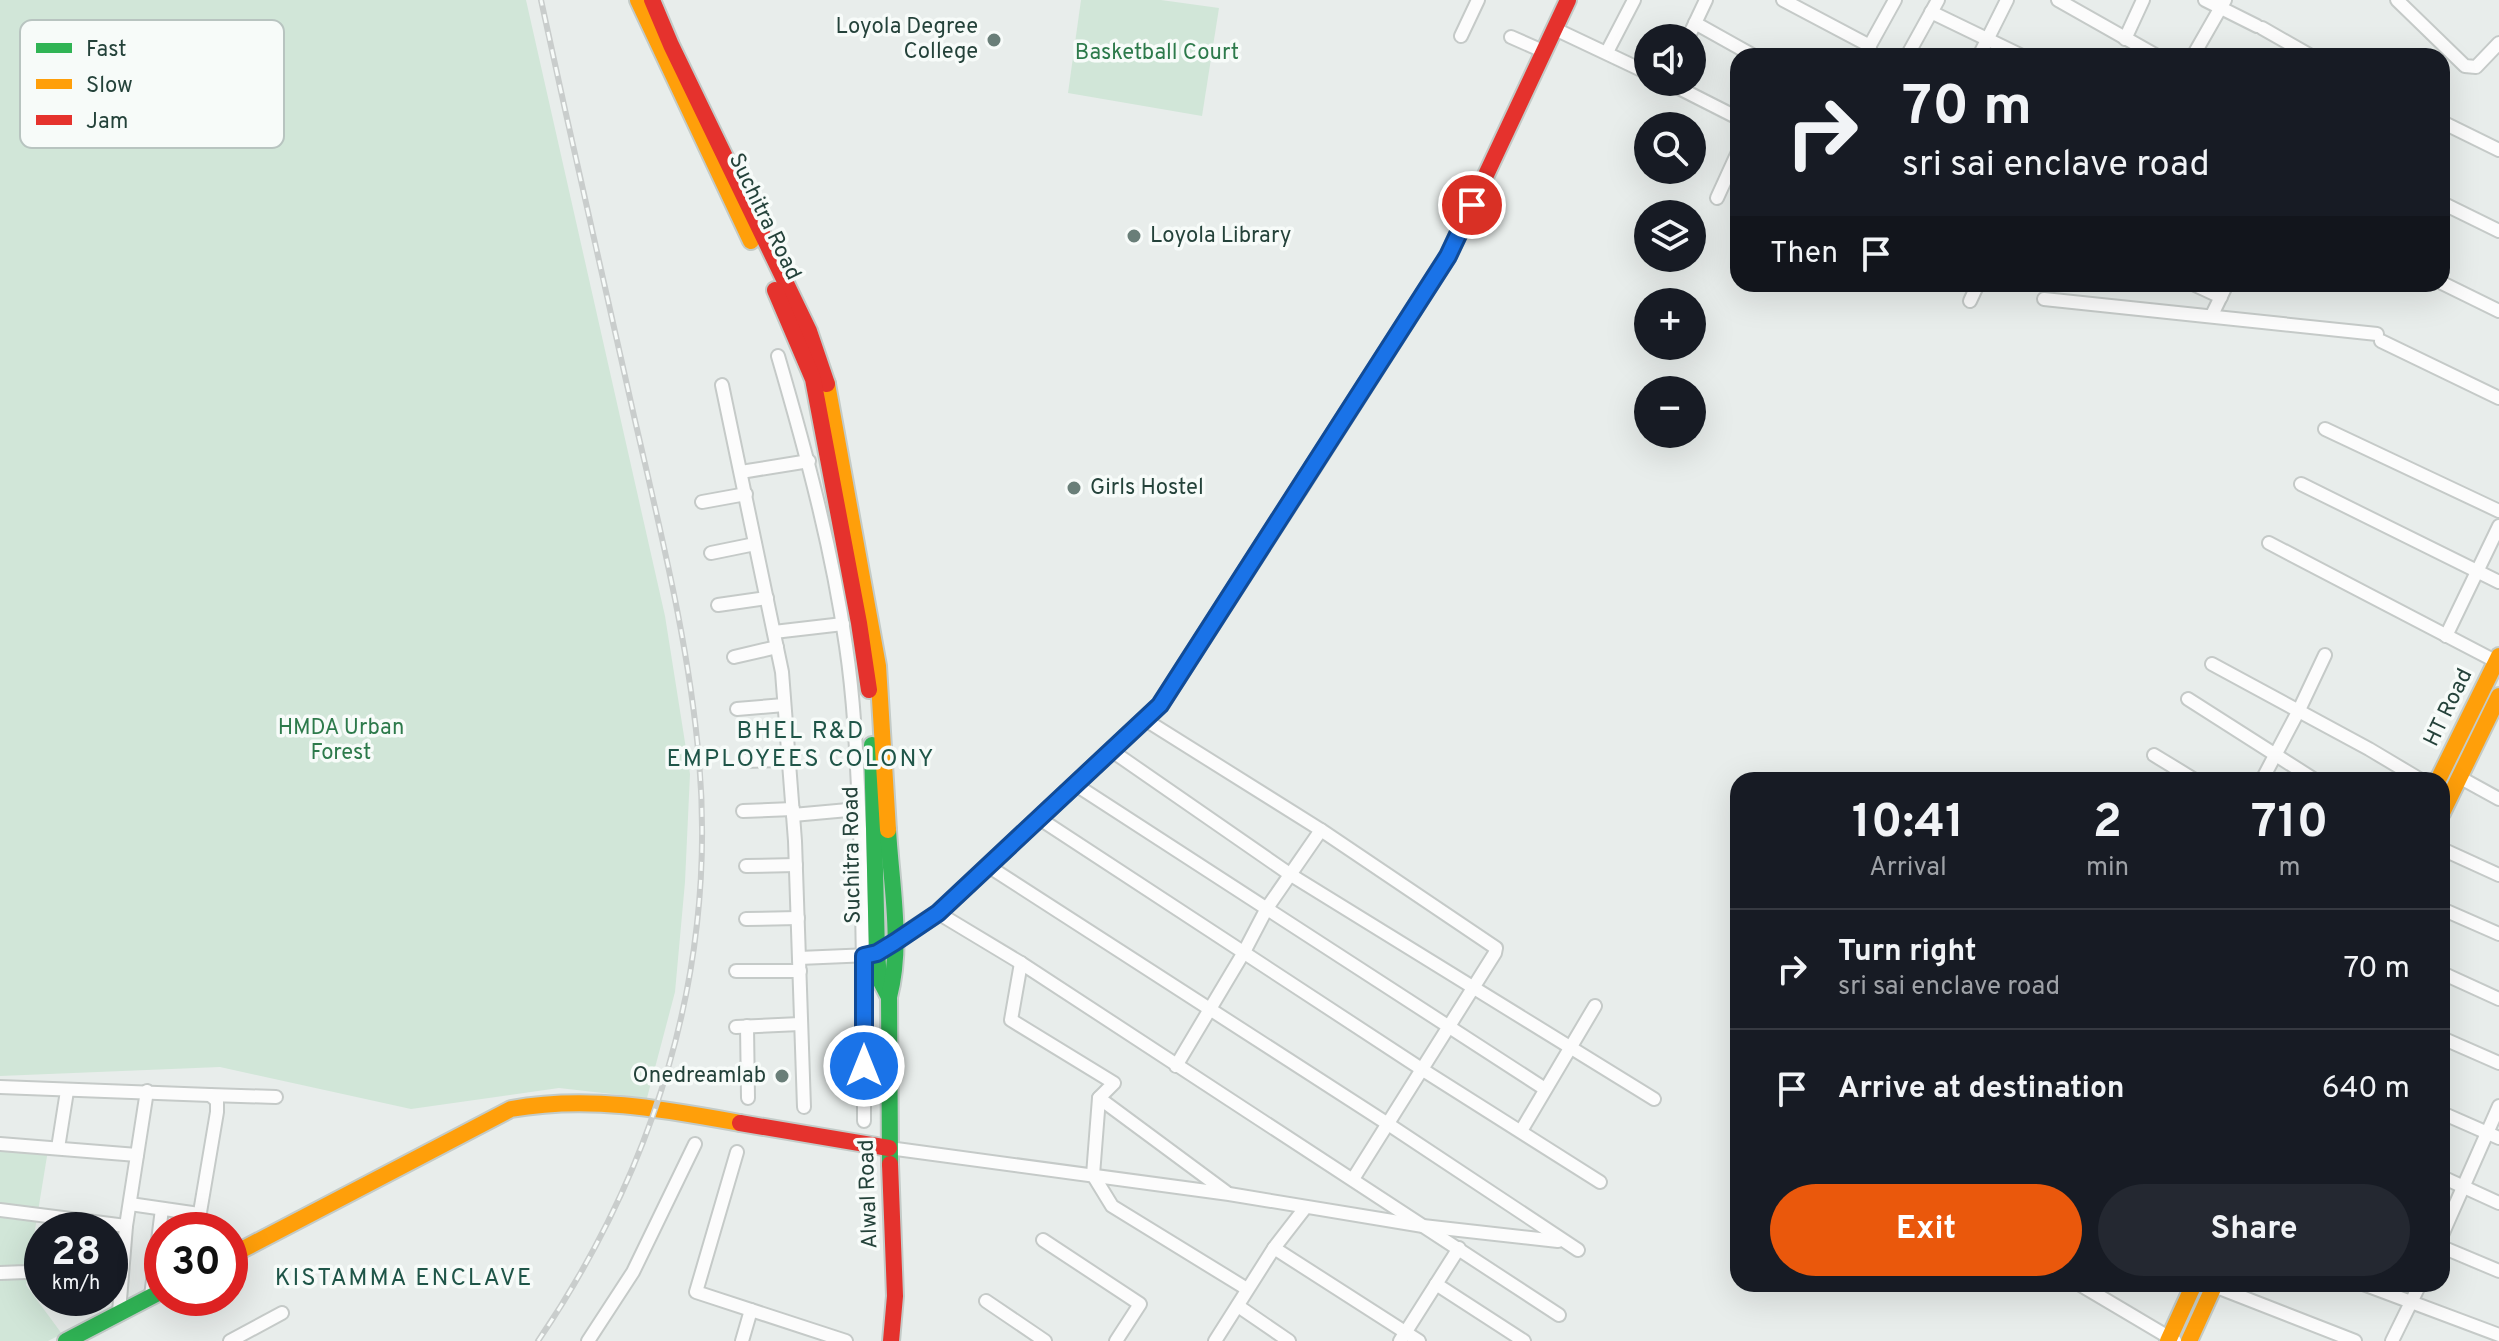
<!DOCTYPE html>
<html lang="en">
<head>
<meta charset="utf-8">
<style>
	:root { --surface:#171b24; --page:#242831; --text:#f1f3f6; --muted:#9ea1a6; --line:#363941; --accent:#ea580c }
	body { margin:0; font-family:Overpass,sans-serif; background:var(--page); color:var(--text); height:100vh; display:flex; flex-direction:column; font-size:30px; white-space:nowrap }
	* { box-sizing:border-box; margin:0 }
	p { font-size:26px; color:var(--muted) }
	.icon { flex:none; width:44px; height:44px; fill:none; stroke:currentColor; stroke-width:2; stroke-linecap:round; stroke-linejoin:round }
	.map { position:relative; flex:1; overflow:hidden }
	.drawer { position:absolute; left:1730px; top:772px; width:720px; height:520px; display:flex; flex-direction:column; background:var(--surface); border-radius:24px; box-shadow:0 8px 32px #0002 }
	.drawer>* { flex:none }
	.guide { position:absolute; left:1730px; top:48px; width:720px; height:244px; border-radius:24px; box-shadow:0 8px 32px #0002; background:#171b24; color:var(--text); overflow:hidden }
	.buttons { position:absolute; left:1634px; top:24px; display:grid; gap:16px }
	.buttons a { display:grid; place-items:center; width:72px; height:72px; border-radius:50%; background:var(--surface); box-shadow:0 8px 32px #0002; font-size:40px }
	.speed { position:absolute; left:24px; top:1212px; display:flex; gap:16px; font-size:40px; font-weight:700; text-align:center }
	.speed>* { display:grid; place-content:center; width:104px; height:104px; border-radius:50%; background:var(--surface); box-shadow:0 8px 32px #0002; line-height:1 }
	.speed small { font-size:20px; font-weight:400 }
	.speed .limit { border:12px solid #d22; background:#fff; color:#111 }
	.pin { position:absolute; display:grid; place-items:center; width:68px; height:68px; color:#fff; margin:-34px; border:4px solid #fff; border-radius:50%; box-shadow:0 2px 8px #0007 }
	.me { position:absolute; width:88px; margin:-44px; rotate:0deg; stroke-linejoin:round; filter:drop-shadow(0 0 6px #0008) }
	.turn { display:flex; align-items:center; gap:28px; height:168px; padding:0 40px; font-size:36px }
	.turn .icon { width:104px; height:104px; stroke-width:2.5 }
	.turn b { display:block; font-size:56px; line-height:68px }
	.then { display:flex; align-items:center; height:76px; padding:0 40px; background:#0003; gap:16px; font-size:30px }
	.eta { display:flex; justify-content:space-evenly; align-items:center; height:136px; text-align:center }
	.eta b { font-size:48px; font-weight:700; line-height:56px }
	.action { display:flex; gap:16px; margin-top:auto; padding:16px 40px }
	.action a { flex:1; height:92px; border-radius:48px; background:var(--accent); color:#fff; font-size:32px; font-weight:700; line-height:92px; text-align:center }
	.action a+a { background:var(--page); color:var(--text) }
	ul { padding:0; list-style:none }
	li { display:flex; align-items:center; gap:24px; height:120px; padding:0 40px; border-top:2px solid var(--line) }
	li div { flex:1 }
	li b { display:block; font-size:30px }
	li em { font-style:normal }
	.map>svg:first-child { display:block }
	.green { fill:#d1e6d8 }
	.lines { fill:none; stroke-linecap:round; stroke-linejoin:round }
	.street-casing { stroke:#c5cac8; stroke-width:16 }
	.fast-casing { stroke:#c3cbc8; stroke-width:20 }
	.slow-casing { stroke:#c3cbc8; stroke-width:20 }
	.jam-casing { stroke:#c3cbc8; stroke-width:20 }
	.street { stroke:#fcfcfc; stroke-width:12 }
	.fast { stroke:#30b455; stroke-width:16 }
	.slow { stroke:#ff9f0a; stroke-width:16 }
	.jam { stroke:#e5322d; stroke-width:16 }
	.rail-casing { stroke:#c9cdcc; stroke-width:6 }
	.rail { stroke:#f7fbf9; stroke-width:3; stroke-dasharray:9; stroke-linecap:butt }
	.route-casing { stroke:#114b97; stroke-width:20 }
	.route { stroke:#1a73e8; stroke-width:14 }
	.poi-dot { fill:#697e78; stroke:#f7fbf9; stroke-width:3 }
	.labels { text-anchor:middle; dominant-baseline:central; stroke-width:7; stroke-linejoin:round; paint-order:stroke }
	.poi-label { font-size:22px; fill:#24423a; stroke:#f7fbf9; text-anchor:end }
	.park-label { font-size:22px; fill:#2d7a4b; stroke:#f7fbf9 }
	.street-label { font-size:22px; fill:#24423a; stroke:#f7fbf9 }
	.neighbourhood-label { font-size:24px; letter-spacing:2px; fill:#1f5548; stroke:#f7fbf9 }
	.key { fill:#f7fbf9; stroke:#b8c4c0; stroke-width:2 }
	.key-label { font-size:22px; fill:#24423a }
</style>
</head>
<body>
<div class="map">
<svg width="2499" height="1341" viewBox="0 0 2499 1341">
	<rect width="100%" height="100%" fill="#e8edeb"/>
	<g class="green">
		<polygon points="0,0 526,0 665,616 690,774 685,882 675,992 647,1098 559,1088 411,1109 220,1067 0,1076"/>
		<polygon points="1081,0 1161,0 1219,8 1202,116 1068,93"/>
		<polygon points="0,1147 48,1150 26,1285 62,1334 48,1341 0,1341"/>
	</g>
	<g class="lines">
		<defs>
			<g id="street">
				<polyline points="1783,0 1870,46"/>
				<polyline points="2058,0 2157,56"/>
				<polyline points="2205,0 2257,26"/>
				<polyline points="2397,0 2465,66 2476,67 2499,43"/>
				<polyline points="1931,12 2022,56"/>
				<polyline points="1695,23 1754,56"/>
				<polyline points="2262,28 2311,56"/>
				<polyline points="1555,29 1648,73"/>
				<polyline points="1461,36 1478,0"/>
				<polyline points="1511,37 1545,52"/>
				<polyline points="1688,38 1706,0"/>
				<polyline points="2125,39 2143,0"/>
				<polyline points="1607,52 1634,0"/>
				<polyline points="1864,56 1895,0"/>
				<polyline points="1907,56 1938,0"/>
				<polyline points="1979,56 2007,0"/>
				<polyline points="2193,56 2225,0"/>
				<polyline points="1667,82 1738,118"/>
				<polyline points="2442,122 2499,150"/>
				<polyline points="1717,198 1738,152"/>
				<polyline points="2442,203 2499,231"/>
				<polyline points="2442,283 2499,311"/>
				<polyline points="2193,284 2221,297"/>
				<polyline points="2044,299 2377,334"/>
				<polyline points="1970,301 1978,284"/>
				<polyline points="2212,315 2227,284"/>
				<polyline points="2381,341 2499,398"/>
				<path d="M 778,356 C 806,452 832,548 846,646 C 855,706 857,768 860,829 C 863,926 864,1023 864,1121"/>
				<polyline points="722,385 782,672 795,841 804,1107"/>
				<polyline points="2325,429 2499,511"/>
				<polyline points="741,472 809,461"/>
				<polyline points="2301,484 2499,582"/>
				<polyline points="702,502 746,494"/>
				<polyline points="2269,543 2499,663"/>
				<polyline points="711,553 755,544"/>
				<polyline points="718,605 767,598"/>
				<polyline points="774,632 843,624"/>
				<polyline points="2446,636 2499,526"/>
				<polyline points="734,657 777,647"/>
				<polyline points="2212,664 2369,749 2421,780"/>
				<polyline points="2188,699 2315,780"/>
				<polyline points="737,709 784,705"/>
				<polyline points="1144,719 1321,830 1496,948 1495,953 1353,1179"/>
				<polyline points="1112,751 1291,875 1654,1099"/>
				<polyline points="2154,755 2195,780"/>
				<polyline points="744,761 789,760"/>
				<polyline points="2459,777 2499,799"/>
				<polyline points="2262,780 2299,710 2325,655"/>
				<polyline points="1076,785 1545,1089"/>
				<polyline points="743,811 793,809"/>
				<polyline points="793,815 859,809"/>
				<polyline points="1040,819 1423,1070 1600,1182"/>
				<polyline points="2442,849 2499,875"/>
				<polyline points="746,866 796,865"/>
				<polyline points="988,866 1388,1124 1578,1250"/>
				<polyline points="2442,909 2499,934"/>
				<polyline points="938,913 1021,963 1559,1315"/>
				<polyline points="746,919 798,918"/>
				<polyline points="799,958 870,955"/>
				<polyline points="1021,963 1011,1020 1114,1083 1099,1098 1093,1175 1112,1206 1247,1289"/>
				<polyline points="736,971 800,971"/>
				<polyline points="2442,973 2499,999"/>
				<polyline points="747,1026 748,1098"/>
				<polyline points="736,1027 800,1024"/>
				<polyline points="2442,1038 2499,1063"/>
				<polyline points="1176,1066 1244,952 1267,908 1321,830"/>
				<polyline points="0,1087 210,1095 217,1101 217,1112 197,1230"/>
				<polyline points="210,1095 276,1097"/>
				<polyline points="1099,1098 1226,1192"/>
				<polyline points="2442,1113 2499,1138"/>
				<polyline points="1521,1131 1595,1006"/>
				<polyline points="0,1144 137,1155"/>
				<polyline points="58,1148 67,1091"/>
				<polyline points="889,1148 1229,1194 1423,1226 1558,1241"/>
				<polyline points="737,1152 696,1292 846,1341"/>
				<polyline points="2442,1177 2499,1203"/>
				<polyline points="130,1204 199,1214"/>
				<polyline points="0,1210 126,1226"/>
				<polyline points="2442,1235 2499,1106"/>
				<polyline points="1043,1240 1140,1304 1116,1341"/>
				<polyline points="2442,1247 2499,1271"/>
				<polyline points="1274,1248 1419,1341"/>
				<polyline points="0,1273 26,1272 42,1265"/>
				<polyline points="1436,1284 1524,1341"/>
				<polyline points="2079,1284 2175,1341"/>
				<polyline points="2363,1284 2499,1335"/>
				<polyline points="2214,1286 2355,1341"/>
				<polyline points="151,1296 162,1209"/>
				<polyline points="986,1301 1045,1341"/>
				<polyline points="1238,1306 1289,1341"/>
				<polyline points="119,1312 126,1226 147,1091"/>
				<polyline points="230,1341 282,1313"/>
				<polyline points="588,1341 633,1272 695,1144"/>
				<polyline points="742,1341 751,1310"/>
				<polyline points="1215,1341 1274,1248 1305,1208"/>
				<polyline points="1400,1341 1459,1248"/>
				<polyline points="2392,1341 2420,1284"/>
			</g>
			<g id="fast">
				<polyline points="872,745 877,953 879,978 889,997"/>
				<path d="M 888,830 C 891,884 903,944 889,997 L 890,1164"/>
				<polyline points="877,953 938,913 1160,705 1299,489"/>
				<polyline points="66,1341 162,1291"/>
			</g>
			<g id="slow">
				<polyline points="638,0 751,241"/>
				<polyline points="827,384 878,666 888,830"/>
				<polyline points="2438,780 2499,656"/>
				<polyline points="2442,813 2499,696"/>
				<path d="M 230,1256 L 511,1109 C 589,1095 663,1109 740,1123"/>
				<polyline points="2168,1341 2194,1284"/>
				<polyline points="2189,1341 2215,1284"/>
			</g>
			<g id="jam">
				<polyline points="652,0 671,45 809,331 827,384"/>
				<polyline points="775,290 813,379 859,623 869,690"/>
				<polyline points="1299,489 1448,256 1568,0"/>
				<polyline points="740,1123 889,1148"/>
				<polyline points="890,1164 895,1296 891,1341"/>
			</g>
		</defs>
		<use href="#street" class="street-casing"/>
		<use href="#fast" class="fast-casing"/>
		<use href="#slow" class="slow-casing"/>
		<use href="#jam" class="jam-casing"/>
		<use href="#street" class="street"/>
		<use href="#fast" class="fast"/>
		<use href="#slow" class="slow"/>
		<use href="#jam" class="jam"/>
		<defs>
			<path id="rail" d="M 538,1341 C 655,1169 717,969 699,760 C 689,643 660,530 634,416 C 603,278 571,139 541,0"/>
		</defs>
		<use href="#rail" class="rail-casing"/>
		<use href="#rail" class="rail"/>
	</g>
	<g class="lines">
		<defs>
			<polyline id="route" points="864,1066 864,956 877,953 895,942 938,913 1160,705 1448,256 1472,205"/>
		</defs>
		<use href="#route" class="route-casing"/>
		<use href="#route" class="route"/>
	</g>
	<g class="poi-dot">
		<circle cx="994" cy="40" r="8"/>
		<circle cx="1134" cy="236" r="8"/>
		<circle cx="1074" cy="488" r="8"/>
		<circle cx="782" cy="1076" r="8"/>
	</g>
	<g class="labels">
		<g class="poi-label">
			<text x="978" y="27">Loyola Degree<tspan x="978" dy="25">College</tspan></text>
			<text x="1150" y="236" text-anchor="start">Loyola Library</text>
			<text x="1090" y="488" text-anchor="start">Girls Hostel</text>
			<text x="766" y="1076">Onedreamlab</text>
		</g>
		<g class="park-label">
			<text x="1157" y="53">Basketball Court</text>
			<text x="341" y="728">HMDA Urban<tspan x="341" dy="25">Forest</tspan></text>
		</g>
		<g class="street-label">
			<text transform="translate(764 217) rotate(64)">Suchitra Road</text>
			<text transform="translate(2449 708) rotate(-64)">HT Road</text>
			<text transform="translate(853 855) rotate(-91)">Suchitra Road</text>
			<text transform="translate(869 1194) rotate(-92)">Alwal Road</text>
		</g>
		<g class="neighbourhood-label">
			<text x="801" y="732">BHEL R&amp;D<tspan x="801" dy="28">EMPLOYEES COLONY</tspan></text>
			<text x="404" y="1279">KISTAMMA ENCLAVE</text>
		</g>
	</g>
	<rect x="20" y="20" width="264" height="128" rx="12" class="key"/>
	<rect x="36" y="43" width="36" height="10" fill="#30b455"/>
	<rect x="36" y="79" width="36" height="10" fill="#ff9f0a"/>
	<rect x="36" y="115" width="36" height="10" fill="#e5322d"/>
	<g class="key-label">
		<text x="86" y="56">Fast</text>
		<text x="86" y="92">Slow</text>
		<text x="86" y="128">Jam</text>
	</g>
</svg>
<div class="buttons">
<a><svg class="icon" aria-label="sound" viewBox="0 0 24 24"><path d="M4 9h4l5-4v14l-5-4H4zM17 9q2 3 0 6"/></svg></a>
<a><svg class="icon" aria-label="search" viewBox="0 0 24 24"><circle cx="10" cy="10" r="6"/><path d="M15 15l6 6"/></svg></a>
<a><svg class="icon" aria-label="layers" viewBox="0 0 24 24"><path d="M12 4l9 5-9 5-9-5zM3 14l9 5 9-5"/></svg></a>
<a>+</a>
<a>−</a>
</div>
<div class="speed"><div>28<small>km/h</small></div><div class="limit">30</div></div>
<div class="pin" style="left:1472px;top:205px;background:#d93025"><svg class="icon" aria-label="arrive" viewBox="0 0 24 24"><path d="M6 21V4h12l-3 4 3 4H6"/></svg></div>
<svg class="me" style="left:864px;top:1066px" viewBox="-20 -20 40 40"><circle r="17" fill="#1a73e8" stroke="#fff" stroke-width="3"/><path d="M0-11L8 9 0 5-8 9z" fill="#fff"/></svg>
<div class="guide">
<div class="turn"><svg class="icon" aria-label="right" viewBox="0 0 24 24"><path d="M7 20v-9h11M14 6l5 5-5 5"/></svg><div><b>70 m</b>sri sai enclave road</div></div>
<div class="then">Then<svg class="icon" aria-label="arrive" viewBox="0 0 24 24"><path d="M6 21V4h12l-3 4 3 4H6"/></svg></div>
</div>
<section class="drawer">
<div class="eta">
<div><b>10:41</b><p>Arrival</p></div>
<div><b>2</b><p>min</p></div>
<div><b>710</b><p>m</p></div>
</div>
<ul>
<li><svg class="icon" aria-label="right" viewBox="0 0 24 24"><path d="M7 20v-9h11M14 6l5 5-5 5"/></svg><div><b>Turn right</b><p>sri sai enclave road</p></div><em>70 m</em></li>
<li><svg class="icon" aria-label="arrive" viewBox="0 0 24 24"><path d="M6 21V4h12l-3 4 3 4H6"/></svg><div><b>Arrive at destination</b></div><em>640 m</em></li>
</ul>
<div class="action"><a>Exit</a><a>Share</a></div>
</section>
</div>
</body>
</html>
